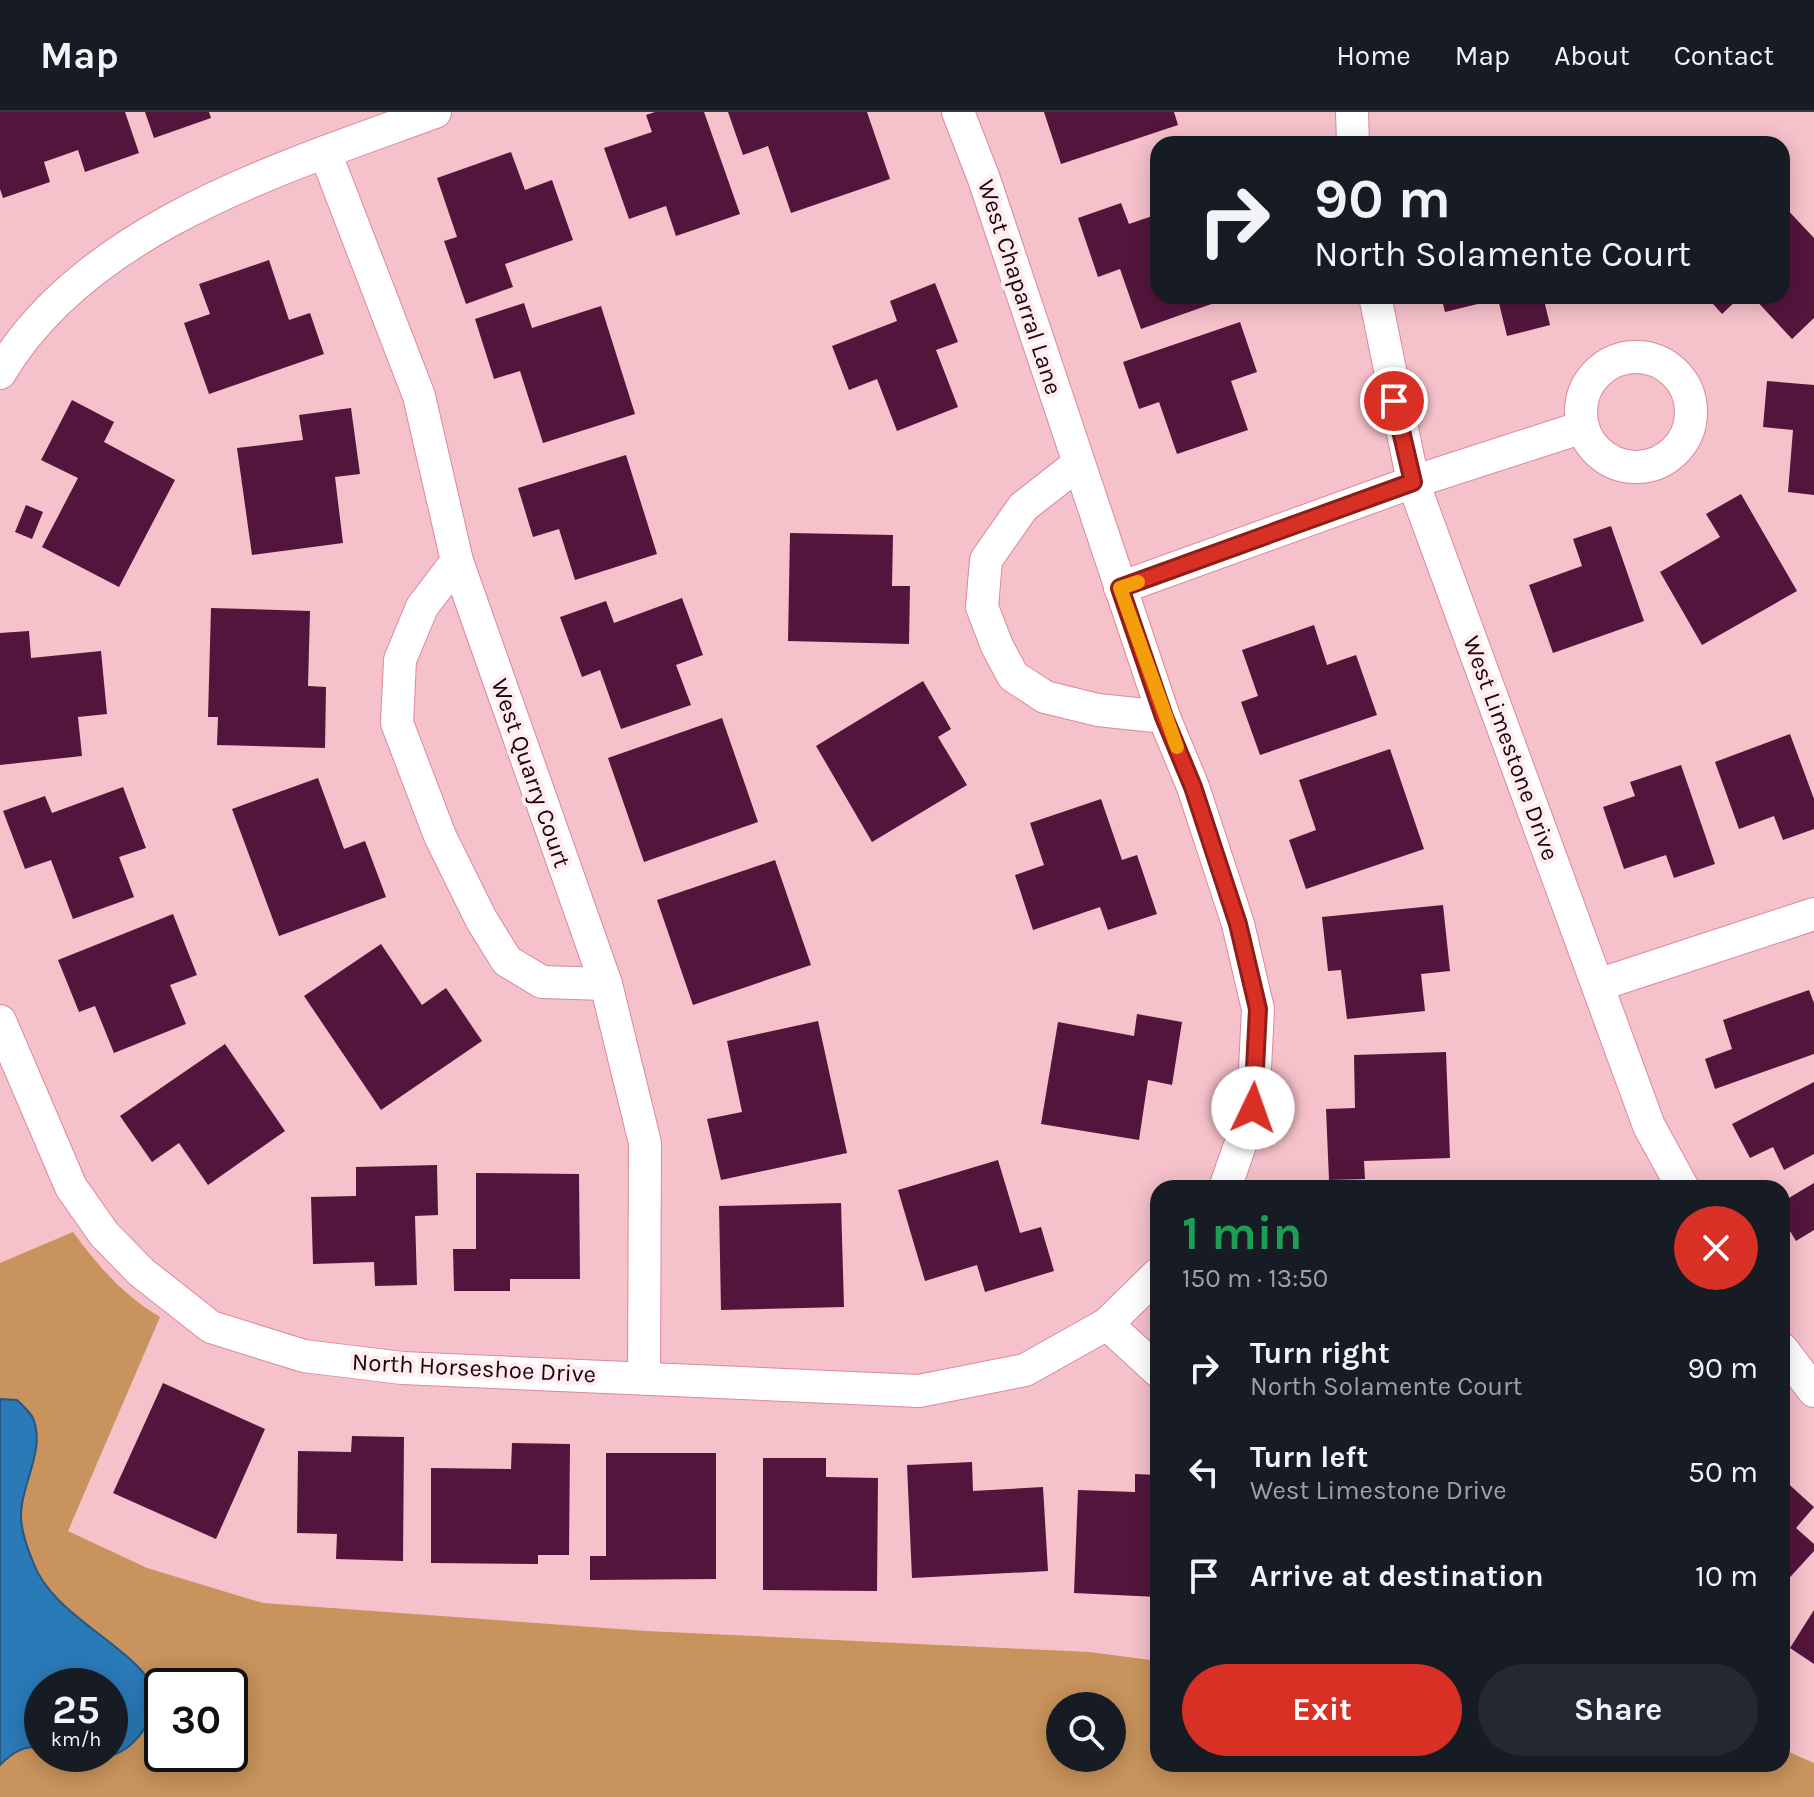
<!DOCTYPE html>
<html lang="en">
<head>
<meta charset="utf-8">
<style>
	:root { --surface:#171b24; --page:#242831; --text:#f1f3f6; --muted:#9ea1a6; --line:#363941; --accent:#d93025 }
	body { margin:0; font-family:Karla,sans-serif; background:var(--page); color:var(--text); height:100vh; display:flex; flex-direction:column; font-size:30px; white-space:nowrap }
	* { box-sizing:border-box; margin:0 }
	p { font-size:26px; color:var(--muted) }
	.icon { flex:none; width:44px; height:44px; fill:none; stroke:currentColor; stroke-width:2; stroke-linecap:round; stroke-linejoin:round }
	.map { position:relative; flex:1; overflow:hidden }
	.drawer { position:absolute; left:1150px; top:1068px; width:640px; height:592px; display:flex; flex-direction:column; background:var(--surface); border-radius:24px; box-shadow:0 4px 20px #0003 }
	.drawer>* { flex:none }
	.hud { position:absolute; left:1150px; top:24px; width:640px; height:168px; border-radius:24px; box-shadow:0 4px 20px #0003; background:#171b24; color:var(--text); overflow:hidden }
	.tools { position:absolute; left:1046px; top:1580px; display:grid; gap:16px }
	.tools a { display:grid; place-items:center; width:80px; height:80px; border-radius:50%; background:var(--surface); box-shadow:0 4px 20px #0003; font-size:40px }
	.speed { position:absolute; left:24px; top:1556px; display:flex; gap:16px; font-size:40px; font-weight:700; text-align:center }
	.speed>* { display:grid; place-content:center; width:104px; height:104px; border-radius:50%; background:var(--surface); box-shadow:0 4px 20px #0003; line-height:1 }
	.speed small { font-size:20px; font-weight:400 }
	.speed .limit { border:4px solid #111; border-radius:12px; background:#fff; color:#111 }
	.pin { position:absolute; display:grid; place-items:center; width:68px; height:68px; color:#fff; margin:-34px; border:4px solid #fff; border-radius:50%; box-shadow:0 2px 8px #0007 }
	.me { position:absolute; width:88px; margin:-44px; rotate:3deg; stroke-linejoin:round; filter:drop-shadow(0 0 6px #0008) }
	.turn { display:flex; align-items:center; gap:28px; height:168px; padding:0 32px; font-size:36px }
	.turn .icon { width:104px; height:104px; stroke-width:2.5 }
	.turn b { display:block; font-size:56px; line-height:68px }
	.round { display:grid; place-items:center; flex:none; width:84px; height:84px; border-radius:42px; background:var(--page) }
	.headline { display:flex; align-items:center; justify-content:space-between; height:136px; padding:0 32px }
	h1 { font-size:48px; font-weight:700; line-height:60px; color:#1e9e55 }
	.button { display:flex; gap:16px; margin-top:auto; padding:16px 32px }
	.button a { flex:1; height:92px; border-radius:48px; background:var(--accent); color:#fff; font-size:32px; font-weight:700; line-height:92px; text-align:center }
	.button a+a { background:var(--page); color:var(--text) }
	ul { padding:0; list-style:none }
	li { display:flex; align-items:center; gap:24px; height:104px; padding:0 32px }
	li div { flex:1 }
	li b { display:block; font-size:30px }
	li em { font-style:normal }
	header { display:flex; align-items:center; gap:48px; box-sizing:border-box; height:112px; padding:0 40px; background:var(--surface); border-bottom:2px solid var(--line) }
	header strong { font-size:38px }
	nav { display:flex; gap:44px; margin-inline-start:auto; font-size:28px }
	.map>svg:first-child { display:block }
	.green { fill:#c8935c; fill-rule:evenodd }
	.water { fill:#2a7ab8; stroke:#275784; stroke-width:2 }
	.building { fill:#53153c }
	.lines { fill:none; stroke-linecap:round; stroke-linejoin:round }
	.street-casing { stroke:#db899b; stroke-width:34 }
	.street { stroke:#fff; stroke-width:32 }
	.route-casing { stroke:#8d1f18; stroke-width:20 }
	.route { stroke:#d93025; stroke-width:14 }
	.slow { stroke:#f59e0b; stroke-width:14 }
	.labels { text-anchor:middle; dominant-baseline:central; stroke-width:8; stroke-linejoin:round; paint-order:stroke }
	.street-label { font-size:24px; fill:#1f040b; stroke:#feecef }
</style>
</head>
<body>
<header>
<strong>Map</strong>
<nav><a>Home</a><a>Map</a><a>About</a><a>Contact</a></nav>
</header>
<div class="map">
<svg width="1814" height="1685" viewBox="0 0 1814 1685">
	<rect width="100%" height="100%" fill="#f5c1ca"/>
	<path class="green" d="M 73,1120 C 98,1154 124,1184 160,1205 L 68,1419 L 147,1456 L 263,1491 L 646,1519 L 1089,1540 L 1158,1549 L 1158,1652 L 1782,1652 L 1782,1637 L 1814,1651 L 1814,1685 L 0,1685 L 0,1151 ZM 42,1574 L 110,1574 L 110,1642 L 42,1642 ZM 162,1574 L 230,1574 L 230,1642 L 162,1642 ZM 1060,1594 L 1112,1594 L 1112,1646 L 1060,1646 Z"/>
	<path class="water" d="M 0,1287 L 17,1288 C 22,1293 30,1300 33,1306 C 46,1338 21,1372 21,1403 C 21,1419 27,1435 33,1450 C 47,1488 88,1512 118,1537 C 128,1545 141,1556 148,1567 C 158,1585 151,1610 139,1624 C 116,1653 89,1647 55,1642 L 110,1642 L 110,1574 L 42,1574 L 42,1637 C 25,1631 11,1642 0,1653 Z"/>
	<g class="building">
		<polygon points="0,0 125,0 139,41 85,60 78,38 44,50 50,70 3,86 0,77"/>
		<polygon points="145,0 209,0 211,6 154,26"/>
		<polygon points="655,0 704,0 740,102 676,124 666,94 629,107 604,36 652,20 646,3"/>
		<polygon points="728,0 867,0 890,67 791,101 768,34 743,43"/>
		<polygon points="1044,0 1174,0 1178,13 1061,52"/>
		<polygon points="511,40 525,78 552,68 573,128 505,152 513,175 466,192 444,129 457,125 437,66"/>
		<polygon points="1121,91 1129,112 1158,102 1158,184 1234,184 1141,217 1120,157 1098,165 1078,106"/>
		<polygon points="1782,92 1814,126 1814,206 1792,227 1752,184 1782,184"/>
		<polygon points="269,148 289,208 310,201 324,242 209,282 184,211 210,202 199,172"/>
		<polygon points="935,171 958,230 936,238 958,295 897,319 877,267 849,278 832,234 897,209 890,189"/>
		<polygon points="1441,184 1543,184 1550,213 1507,224 1498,187 1445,200"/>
		<polygon points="1706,184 1741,184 1722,202"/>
		<polygon points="524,191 532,216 601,194 635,302 543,331 520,259 494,267 475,207"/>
		<polygon points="1240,210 1257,260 1231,269 1248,318 1177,342 1159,290 1139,297 1123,250"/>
		<polygon points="1767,269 1814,273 1814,383 1788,380 1793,318 1763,315"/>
		<polygon points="72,288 114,310 104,330 175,368 119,475 42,435 78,366 41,348"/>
		<polygon points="351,296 360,362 335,365 343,431 252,443 237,336 303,328 299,303"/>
		<polygon points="626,343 657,442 575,468 559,417 533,425 518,376"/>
		<polygon points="1741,382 1797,479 1702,533 1660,460 1720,425 1706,402"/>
		<polygon points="26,393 43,400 32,427 15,420"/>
		<polygon points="1611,414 1644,509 1553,541 1529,473 1582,454 1573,427"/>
		<polygon points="790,421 893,423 892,474 910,474 909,532 788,529"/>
		<polygon points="682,486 703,543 676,553 691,593 621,617 600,558 582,565 560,505 606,489 614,511"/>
		<polygon points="211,496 310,499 308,574 326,575 325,636 217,633 218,605 208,605"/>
		<polygon points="1314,513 1327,553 1356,543 1377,603 1260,643 1241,590 1258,584 1242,538"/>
		<polygon points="29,519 31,546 101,539 107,602 78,605 82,644 0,653 0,521"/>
		<polygon points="923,569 951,617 938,625 967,673 872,730 816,634"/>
		<polygon points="722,606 758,710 644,750 608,646"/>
		<polygon points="1790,622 1814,687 1814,717 1783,728 1774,704 1739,717 1715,650"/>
		<polygon points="1390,637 1424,737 1306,777 1289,728 1316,718 1299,668"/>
		<polygon points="1681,653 1715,752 1674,766 1666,743 1624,757 1603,695 1635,684 1630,670"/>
		<polygon points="318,666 344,737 365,729 386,785 279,824 232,697"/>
		<polygon points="123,675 146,736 119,745 134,785 73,807 51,748 25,757 3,699 45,684 52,701"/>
		<polygon points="1101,687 1122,748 1137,743 1157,802 1108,818 1100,795 1033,818 1015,763 1044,753 1030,711"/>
		<polygon points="775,748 811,853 693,893 657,788"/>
		<polygon points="1443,793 1450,859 1421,862 1425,899 1347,907 1341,858 1328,859 1322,805"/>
		<polygon points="173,802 197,863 170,873 186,912 114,941 95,894 79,900 58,848"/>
		<polygon points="381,832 422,893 446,876 482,929 381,998 304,884"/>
		<polygon points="1809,878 1814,891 1814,942 1715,977 1705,947 1732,937 1723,908"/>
		<polygon points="1137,902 1182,910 1172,973 1148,968 1139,1028 1041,1012 1058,910 1134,924"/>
		<polygon points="818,909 847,1041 721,1068 707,1007 742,1000 727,929"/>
		<polygon points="225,932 285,1019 208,1073 179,1031 152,1050 120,1004"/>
		<polygon points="1446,940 1450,1046 1364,1049 1365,1067 1329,1068 1326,997 1355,996 1354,943"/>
		<polygon points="1814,970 1814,1042 1784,1058 1773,1035 1750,1046 1732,1012"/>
		<polygon points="998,1048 1020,1121 1041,1115 1054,1159 985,1180 977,1153 925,1169 898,1078"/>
		<polygon points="437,1053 438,1103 415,1104 417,1173 375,1174 374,1150 313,1152 311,1085 356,1084 356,1055"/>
		<polygon points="476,1061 579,1062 580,1167 510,1167 510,1179 454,1179 453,1137 476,1137"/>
		<polygon points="1814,1071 1814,1118 1796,1129 1782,1106 1782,1090"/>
		<polygon points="841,1091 844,1195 721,1198 719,1094"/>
		<polygon points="163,1271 265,1317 216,1427 113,1381"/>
		<polygon points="352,1324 404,1325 403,1449 336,1447 337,1422 297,1421 298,1339 351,1340"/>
		<polygon points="512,1331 570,1332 569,1443 538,1443 538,1452 431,1451 431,1356 511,1357"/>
		<polygon points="606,1341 716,1341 716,1467 590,1468 590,1444 606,1444"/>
		<polygon points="763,1346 826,1346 826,1365 878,1366 877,1479 763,1478"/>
		<polygon points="972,1350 973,1379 1043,1375 1048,1459 912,1466 907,1353"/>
		<polygon points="1135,1362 1158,1363 1158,1485 1074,1481 1078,1378 1135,1380"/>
		<polygon points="1782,1366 1814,1395 1796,1416 1814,1432 1814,1439 1782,1474"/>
		<polygon points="1814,1498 1814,1552 1790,1536"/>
	</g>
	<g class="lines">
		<defs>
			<g id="street">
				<polyline points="958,0 984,67 1164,605 1193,675 1238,812 1258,897 1253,996 1225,1076"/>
				<polyline points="1352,0 1353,32"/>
				<polyline points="325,40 419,284 457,449 606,872 645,1031 644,1265"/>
				<polyline points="1375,184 1413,370 1649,1014 1683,1076"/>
				<circle cx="1636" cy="300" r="55"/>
				<path d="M 0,261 C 86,115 285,55 435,0"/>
				<polyline points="1078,352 1023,395 986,448 982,495 997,534 1013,564 1045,585 1098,598 1164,605"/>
				<polyline points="457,449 422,495 400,548 397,611 440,724 481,807 507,849 542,870 606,872"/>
				<polyline points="1120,476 1413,370 1583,315"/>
				<polyline points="1598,873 1814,802"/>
				<polyline points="0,909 71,1075 104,1122 141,1160 211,1215 304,1244 402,1256 919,1279 1025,1258 1107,1212 1158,1162"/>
				<polyline points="1107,1212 1158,1259"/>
				<polyline points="1782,1237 1814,1279"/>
			</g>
		</defs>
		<use href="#street" class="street-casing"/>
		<use href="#street" class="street"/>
	</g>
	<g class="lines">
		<defs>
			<polyline id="route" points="1253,996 1258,897 1238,812 1193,675 1164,605 1120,476 1413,370 1394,289"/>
		</defs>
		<use href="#route" class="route-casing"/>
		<use href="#route" class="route"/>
		<polyline class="slow" points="1138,470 1120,476 1177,635"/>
	</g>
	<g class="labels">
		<g class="street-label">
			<text transform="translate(1020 175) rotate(72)">West Chaparral Lane</text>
			<text transform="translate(1511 636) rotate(70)">West Limestone Drive</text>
			<text transform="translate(531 661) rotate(71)">West Quarry Court</text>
			<text transform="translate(474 1256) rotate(3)">North Horseshoe Drive</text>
		</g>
	</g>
</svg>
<div class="tools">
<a><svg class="icon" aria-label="search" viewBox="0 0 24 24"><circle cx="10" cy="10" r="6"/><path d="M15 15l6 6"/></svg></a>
</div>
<div class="speed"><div>25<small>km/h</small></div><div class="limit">30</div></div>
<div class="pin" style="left:1394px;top:289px;background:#d93025"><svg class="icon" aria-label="arrive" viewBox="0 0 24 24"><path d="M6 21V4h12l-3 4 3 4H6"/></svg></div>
<svg class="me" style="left:1253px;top:996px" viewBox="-20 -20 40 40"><circle r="19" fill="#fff"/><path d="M0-13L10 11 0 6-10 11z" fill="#d93025"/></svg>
<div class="hud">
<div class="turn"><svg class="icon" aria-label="right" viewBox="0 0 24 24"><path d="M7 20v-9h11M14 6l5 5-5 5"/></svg><div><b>90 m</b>North Solamente Court</div></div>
</div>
<section class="drawer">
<div class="headline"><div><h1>1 min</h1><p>150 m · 13:50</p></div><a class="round" style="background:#d93025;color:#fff"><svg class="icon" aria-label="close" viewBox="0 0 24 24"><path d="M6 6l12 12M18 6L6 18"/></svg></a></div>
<ul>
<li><svg class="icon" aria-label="right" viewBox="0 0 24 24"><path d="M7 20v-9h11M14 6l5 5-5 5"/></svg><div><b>Turn right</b><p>North Solamente Court</p></div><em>90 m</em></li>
<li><svg class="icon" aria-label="left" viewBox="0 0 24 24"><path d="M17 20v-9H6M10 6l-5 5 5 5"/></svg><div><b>Turn left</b><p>West Limestone Drive</p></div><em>50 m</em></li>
<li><svg class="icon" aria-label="arrive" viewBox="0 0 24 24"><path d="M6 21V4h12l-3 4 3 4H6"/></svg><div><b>Arrive at destination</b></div><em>10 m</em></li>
</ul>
<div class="button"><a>Exit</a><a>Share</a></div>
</section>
</div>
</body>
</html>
